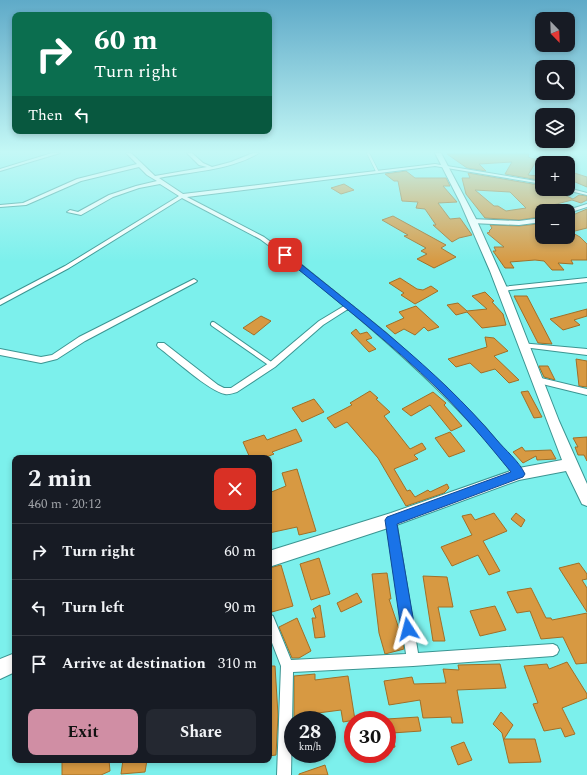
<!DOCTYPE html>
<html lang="en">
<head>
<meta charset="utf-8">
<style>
	:root { --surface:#171b24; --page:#242831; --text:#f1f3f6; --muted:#9ea1a6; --line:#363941; --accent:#d08ea4 }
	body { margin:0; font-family:Spectral,serif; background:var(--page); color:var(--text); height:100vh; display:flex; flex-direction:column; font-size:15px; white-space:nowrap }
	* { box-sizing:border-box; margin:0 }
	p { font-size:13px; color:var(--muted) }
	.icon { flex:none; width:22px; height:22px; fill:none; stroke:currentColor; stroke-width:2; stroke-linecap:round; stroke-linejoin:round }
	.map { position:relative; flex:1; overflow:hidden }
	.drawer { position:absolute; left:12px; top:455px; width:260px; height:308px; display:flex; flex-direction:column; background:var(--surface); border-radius:8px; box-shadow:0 2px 6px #0003 }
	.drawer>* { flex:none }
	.top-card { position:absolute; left:12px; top:12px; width:260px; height:122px; border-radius:8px; box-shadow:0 2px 6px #0003; background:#0b6e4f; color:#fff; overflow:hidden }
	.needle { width:26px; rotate:157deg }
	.tools { position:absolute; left:535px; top:12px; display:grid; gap:8px }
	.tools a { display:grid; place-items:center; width:40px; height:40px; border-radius:8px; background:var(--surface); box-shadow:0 2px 6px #0003; font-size:20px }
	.speed { position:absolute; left:284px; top:711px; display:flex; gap:8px; font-size:20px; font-weight:700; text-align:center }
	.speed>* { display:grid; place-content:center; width:52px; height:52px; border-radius:50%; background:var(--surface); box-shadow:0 2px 6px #0003; line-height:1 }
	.speed small { font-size:10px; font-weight:400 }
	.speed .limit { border:6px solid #d22; background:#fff; color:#111 }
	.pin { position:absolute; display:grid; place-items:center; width:34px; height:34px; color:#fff; margin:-17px; border-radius:8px; box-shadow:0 2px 6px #0006 }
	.me { position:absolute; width:44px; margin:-22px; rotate:351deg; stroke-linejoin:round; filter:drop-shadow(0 0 3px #0008) }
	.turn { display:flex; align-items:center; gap:14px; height:84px; padding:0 16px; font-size:18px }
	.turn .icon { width:52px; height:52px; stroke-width:2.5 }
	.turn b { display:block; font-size:28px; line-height:34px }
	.then { display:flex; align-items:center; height:38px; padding:0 16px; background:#0003; gap:8px; font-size:15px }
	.round { display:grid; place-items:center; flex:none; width:42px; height:42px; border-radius:8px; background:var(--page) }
	.headline { display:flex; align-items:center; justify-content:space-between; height:68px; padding:0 16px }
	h1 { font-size:24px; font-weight:700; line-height:30px }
	.cta { display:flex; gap:8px; margin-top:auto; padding:8px 16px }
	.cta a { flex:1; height:46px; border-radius:8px; background:var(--accent); color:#111; font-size:16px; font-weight:700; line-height:46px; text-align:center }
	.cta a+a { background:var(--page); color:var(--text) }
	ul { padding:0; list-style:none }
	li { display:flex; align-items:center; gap:12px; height:56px; padding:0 16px; border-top:1px solid var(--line) }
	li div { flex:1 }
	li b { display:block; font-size:15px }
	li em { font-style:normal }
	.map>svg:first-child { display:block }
	.building { fill:#d79942; stroke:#a16f27; fill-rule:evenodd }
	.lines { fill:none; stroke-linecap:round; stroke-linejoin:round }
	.lane-far1-casing { stroke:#3b9592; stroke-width:3.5 }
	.lane-casing { stroke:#3b9592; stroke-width:6 }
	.street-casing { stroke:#3b9592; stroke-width:2 }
	.secondary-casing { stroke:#3b9592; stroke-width:2 }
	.lane-far1 { stroke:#fff; stroke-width:2.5 }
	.lane { stroke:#fff; stroke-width:4 }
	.street { fill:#fff; fill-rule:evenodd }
	.secondary { fill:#fff; fill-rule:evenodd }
	.route { fill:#1a73e8; stroke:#114b97 }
</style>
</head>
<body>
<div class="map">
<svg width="587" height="775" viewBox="0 0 587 775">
	<rect width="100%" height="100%" fill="#7cf0ec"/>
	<g class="building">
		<polygon points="447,154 529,154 528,157 537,160 528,175 538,176 538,180 505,174 512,162 479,164 486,171 467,168"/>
		<polygon points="406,171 415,178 446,178 450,186 443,186 457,202 438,203 450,219 460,218 472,235 459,238 452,242 433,225 436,225 425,209 416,208 418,202 402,201 398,181 394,181 385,174"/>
		<polygon points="568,171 587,177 587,187 568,179"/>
		<path d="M 468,173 L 538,185 L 542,189 L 552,192 L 556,191 L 573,199 L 579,195 L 587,196 L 587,200 L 581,203 L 572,200 L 549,206 L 558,211 L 542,211 L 542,216 L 540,217 L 519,220 L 485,218 L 466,194 L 462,178 L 470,178 ZM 475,190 L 510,192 L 526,208 L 506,211 L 498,206 L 494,206 Z"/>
		<polygon points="344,184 354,190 341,194 331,188"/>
		<polygon points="587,209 587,228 571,232 580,237 587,244 587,260 571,260 573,264 558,263 564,270 552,270 544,261 535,260 510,262 514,268 505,268 493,251 496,251 494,247 504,247 487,233 490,232 489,231 492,228 490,225 519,226 538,224 542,228 542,237 568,237 568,217"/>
		<polygon points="393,216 446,245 441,248 456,257 434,268 417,259 427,254 421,251 426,248 404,236 408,235 382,220"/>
		<polygon points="400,278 417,289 423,290 431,286 438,291 415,304 401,295 404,293 389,283"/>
		<polygon points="485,292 494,301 492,302 503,314 506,325 482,328 467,312 456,315 447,305 458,303 467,311 487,309 472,296"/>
		<polygon points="514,296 527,296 552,344 538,343"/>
		<polygon points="416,306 439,327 428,331 424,327 415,335 404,329 395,334 386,326 404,318 399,312"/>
		<polygon points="587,309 587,316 574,320 580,325 563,330 550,319"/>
		<polygon points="261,316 271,321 254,335 243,328"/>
		<polygon points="356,329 360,334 367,332 372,338 366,340 376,349 369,352 351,333"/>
		<polygon points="485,337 494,338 508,351 494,356 519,380 509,383 495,369 481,373 470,363 456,367 448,359 487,347"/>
		<polygon points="576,359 587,361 587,387 579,386"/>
		<polygon points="539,366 548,366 555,380 544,377"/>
		<polygon points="370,391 378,398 376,399 390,412 384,416 410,449 422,443 426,449 414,455 418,459 394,469 407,491 410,490 415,497 428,490 430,492 447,484 449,488 444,493 406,506 378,458 347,422 335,428 327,418 352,405 350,403"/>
		<polygon points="528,391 542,417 534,418 521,392"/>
		<polygon points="433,392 446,403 444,405 462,426 451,431 430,405 411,416 402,409"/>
		<polygon points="314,399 324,412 302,422 292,408"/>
		<polygon points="296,429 302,441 272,452 274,454 264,458 250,458 243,442 264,435 267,440"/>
		<polygon points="450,432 465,451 449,457 435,438"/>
		<polygon points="587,437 587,461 584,455 578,455 575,447 578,447 573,438"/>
		<polygon points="522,447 525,451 551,450 556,459 537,460 536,456 523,463 513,452"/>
		<polygon points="297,469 316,531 299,535 297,527 269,533 269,493 286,486 282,473"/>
		<polygon points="494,513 507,531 483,541 500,571 489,575 478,555 452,566 441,547 472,535 462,516 471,514 475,520"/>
		<polygon points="516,513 525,520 521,527 511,519"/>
		<polygon points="319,558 330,594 311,600 300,564"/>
		<polygon points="579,563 587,574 587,579 582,580 587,588 587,612 559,568"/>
		<polygon points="281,565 293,606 272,612 269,602 269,568"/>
		<polygon points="387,573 391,599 389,599 402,638 404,649 385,654 379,633 372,574"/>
		<polygon points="423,576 447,577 453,607 438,607 445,641 433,641"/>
		<polygon points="531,588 546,618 551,618 552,620 587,613 587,663 576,664 563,637 541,639 530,611 517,613 507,592"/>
		<polygon points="357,593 362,602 341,612 337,603"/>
		<polygon points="320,605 325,637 315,638 312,618 316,618 313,609"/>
		<polygon points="495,606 506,630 480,636 470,611"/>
		<polygon points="297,618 311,651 299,658 292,658 279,627"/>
		<polygon points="567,662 587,694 587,698 562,708 575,734 565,737 561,728 544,731 533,704 538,703 524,666 547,664 549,669"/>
		<polygon points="500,664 506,688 457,690 463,723 452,723 451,717 423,718 420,700 389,705 384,681 412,677 414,684 446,683 443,669 459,670 458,665"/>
		<polygon points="269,666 275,666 278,715 276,755 269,756"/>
		<polygon points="315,674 315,680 348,676 355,720 343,722 341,710 310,714 310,720 294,720 294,676"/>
		<polygon points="501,712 513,725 504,739 535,739 541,762 509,763 502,733 493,724"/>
		<polygon points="418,717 421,731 392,733 395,747 387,749 387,719"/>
		<polygon points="464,742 472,760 458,765 451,747"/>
		<polygon points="62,760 109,760 110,771 101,775 62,775"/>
		<polygon points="123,760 147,760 145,772 121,774"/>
		<polygon points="325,765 328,775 299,775 299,774"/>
	</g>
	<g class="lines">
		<defs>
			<polyline id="lane-far1" points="368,153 377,171"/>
			<polyline id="lane" points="213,324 272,365"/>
			<g id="street">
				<polygon points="52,153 60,153 0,171 0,169"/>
				<path d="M 126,153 L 131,153 L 155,176 L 207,167 L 199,165 L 187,153 L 192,153 L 203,163 L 212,167 L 231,162 L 253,153 L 259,153 C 229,171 192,171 159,178 L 183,194 L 435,164 L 542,182 L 542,184 L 435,166 L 187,197 L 264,237 L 298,262 L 386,333 L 445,386 L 484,426 L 522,471 L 524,474 L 522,477 L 519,478 L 516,477 C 503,461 491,445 477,430 C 437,386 393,347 348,309 L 323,325 L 275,367 L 237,392 C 233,393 229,395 225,394 C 210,392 172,357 158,347 L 157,345 L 158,343 L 164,343 L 218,385 L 224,388 L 231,388 L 269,363 L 319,321 L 344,306 L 294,264 L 260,239 L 182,198 L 69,268 L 0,305 L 0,300 L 65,266 L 179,196 L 160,184 L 139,188 L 113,197 L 81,215 L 67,212 L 70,210 L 78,212 L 109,195 L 136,186 L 157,181 L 147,175 L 139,167 L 81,181 L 26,205 L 0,207 L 0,205 L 23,203 L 77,179 L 137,164 Z"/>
				<polygon points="568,188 587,193 587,195 566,190 566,189 568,189"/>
				<polygon points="587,204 587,207 568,213 568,211 565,211"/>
				<polygon points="542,218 542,222 519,225 471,223 468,221 471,219 519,221"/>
				<polygon points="587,278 587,282 502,291 499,289 502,287"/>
				<polygon points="194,279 197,281 196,282 85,341 57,359 41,363 0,355 0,349 41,357 52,355 79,337"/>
				<polygon points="520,343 587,349 587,355 523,347 520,347 519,345"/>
				<polygon points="537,377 587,389 587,395 534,382 533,380"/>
				<polygon points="391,515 395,517 396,520 418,653 553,644 557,646 559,650 557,654 553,656 413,666 293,672 291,775 277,775 281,666 269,635 269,614 273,616 291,660 406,654 386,520 387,517"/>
			</g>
			<g id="secondary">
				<polygon points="435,153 441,153 476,219 507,288 559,421 587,484 587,506 582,504 566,471 519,480 391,527 269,567 269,551 391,513 519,468 562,460 490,271 460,202"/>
				<polygon points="15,653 15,672 0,679 0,659"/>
			</g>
		</defs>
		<use href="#lane-far1" class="lane-far1-casing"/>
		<use href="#lane" class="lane-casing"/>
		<use href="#street" class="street-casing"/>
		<use href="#secondary" class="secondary-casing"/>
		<use href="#lane-far1" class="lane-far1"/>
		<use href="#lane" class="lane"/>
		<use href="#street" class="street"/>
		<use href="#secondary" class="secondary"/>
	</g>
	<linearGradient id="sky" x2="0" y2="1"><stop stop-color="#5faac8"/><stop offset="0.58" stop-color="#c4f8f6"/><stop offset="1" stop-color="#c4f8f6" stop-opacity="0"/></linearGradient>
	<rect width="587" height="262" fill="url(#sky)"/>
	<path class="route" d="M 282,253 L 287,253 C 359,311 436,368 496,439 C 505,450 519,461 525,474 L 523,477 L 397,524 L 415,629 L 413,634 L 408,636 L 403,634 L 401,629 L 385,520 L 387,517 L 511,472 C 488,444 465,416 439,390 C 390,342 335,300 282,256 Z"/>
</svg>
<div class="tools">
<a><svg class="needle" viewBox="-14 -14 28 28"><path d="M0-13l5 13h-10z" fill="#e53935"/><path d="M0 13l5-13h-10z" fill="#9ea1a6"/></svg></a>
<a><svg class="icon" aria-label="search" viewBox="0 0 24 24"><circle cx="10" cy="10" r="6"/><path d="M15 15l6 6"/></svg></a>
<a><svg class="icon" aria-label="layers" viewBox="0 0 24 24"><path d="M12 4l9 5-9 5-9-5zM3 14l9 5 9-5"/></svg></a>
<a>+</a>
<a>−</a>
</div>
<div class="speed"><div>28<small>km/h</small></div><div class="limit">30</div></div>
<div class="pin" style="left:285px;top:255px;background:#d93025"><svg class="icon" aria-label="arrive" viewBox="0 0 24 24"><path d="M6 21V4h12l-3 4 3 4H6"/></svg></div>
<svg class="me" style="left:408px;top:629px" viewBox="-20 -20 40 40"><path d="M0-17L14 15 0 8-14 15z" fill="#1a73e8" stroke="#fff" stroke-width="4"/></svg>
<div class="top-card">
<div class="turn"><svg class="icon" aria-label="right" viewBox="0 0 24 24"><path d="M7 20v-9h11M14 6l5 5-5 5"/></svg><div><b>60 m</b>Turn right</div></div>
<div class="then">Then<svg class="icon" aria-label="left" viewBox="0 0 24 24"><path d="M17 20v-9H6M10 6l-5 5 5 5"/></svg></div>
</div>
<section class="drawer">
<div class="headline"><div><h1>2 min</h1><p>460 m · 20:12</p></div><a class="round" style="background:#d93025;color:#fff"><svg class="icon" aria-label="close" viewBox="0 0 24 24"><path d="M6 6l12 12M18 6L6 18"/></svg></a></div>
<ul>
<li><svg class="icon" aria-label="right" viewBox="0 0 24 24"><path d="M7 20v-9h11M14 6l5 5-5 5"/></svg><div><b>Turn right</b></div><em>60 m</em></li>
<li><svg class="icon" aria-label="left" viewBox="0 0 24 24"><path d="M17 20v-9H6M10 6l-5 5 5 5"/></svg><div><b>Turn left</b></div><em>90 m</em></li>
<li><svg class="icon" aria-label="arrive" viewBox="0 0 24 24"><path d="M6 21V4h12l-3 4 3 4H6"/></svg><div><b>Arrive at destination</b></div><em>310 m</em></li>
</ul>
<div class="cta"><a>Exit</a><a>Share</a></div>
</section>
</div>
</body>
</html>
